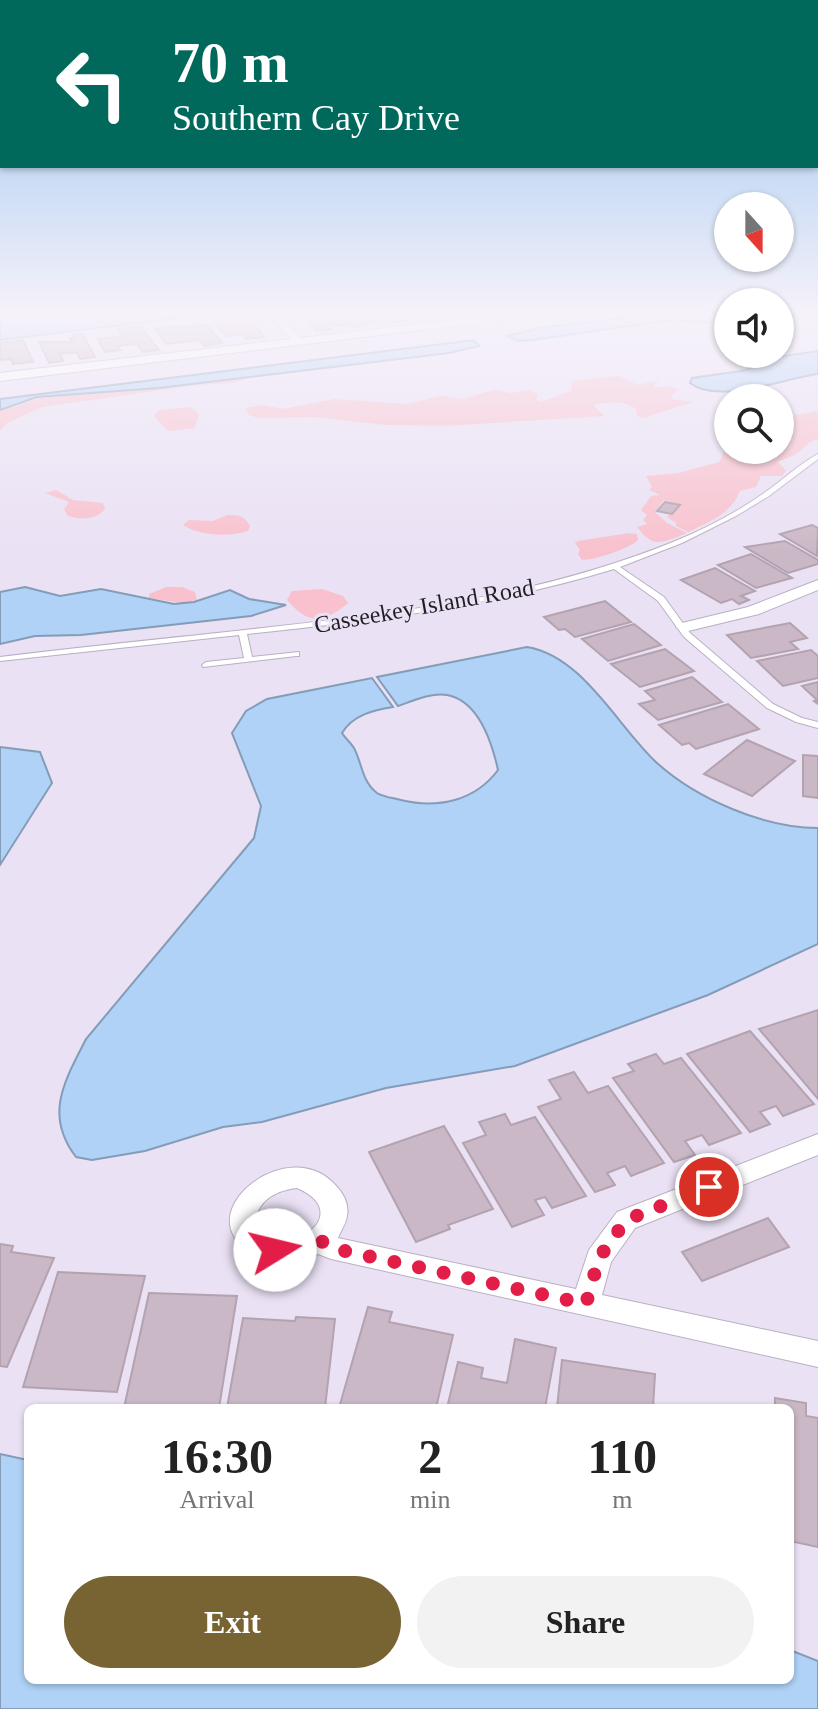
<!DOCTYPE html>
<html lang="en">
<head>
<meta charset="utf-8">
<style>
	:root { --surface:#fff; --page:#f2f2f2; --text:#222; --muted:#767676; --accent:#776432 }
	body { margin:0; font-family:Georgia,serif; background:var(--page); color:var(--text); height:100vh; display:flex; flex-direction:column; font-size:30px; white-space:nowrap }
	* { box-sizing:border-box; margin:0 }
	p { font-size:26px; color:var(--muted) }
	.icon { flex:none; width:44px; height:44px; fill:none; stroke:currentColor; stroke-width:2; stroke-linecap:round; stroke-linejoin:round }
	.map { position:relative; flex:1; overflow:hidden }
	.sheet { position:absolute; left:24px; top:1404px; width:770px; height:280px; display:flex; flex-direction:column; background:var(--surface); border-radius:12px; box-shadow:0 2px 6px #0004 }
	.sheet>* { flex:none }
	.banner { position:absolute; left:0px; top:0px; width:818px; height:168px; box-shadow:0 2px 6px #0004; background:#00695c; color:#fff; overflow:hidden }
	.needle { width:52px; rotate:159deg }
	.fabs { position:absolute; left:714px; top:192px; display:grid; gap:16px }
	.fabs a { display:grid; place-items:center; width:80px; height:80px; border-radius:50%; background:var(--surface); box-shadow:0 2px 6px #0004; font-size:40px }
	.pin { position:absolute; display:grid; place-items:center; width:68px; height:68px; color:#fff; margin:-34px; border:4px solid #fff; border-radius:50%; box-shadow:0 2px 8px #0007 }
	.me { position:absolute; width:88px; margin:-44px; rotate:81deg; stroke-linejoin:round; filter:drop-shadow(0 0 6px #0008) }
	.turn { display:flex; align-items:center; gap:28px; height:168px; padding:0 40px; font-size:36px }
	.turn .icon { width:104px; height:104px; stroke-width:2.5 }
	.turn b { display:block; font-size:56px; line-height:68px }
	.eta { display:flex; justify-content:space-evenly; align-items:center; height:136px; text-align:center }
	.eta b { font-size:48px; font-weight:700; line-height:56px }
	.action { display:flex; gap:16px; margin-top:auto; padding:16px 40px }
	.action a { flex:1; height:92px; border-radius:48px; background:var(--accent); color:#fff; font-size:32px; font-weight:700; line-height:92px; text-align:center }
	.action a+a { background:var(--page); color:var(--text) }
	.map>svg:first-child { display:block }
	.green { fill:#f8c1cd }
	.water { fill:#afd2f6; stroke:#849cb7; stroke-width:2 }
	.building { fill:#cbb8c6; stroke:#b3a2af; stroke-width:2 }
	.lines { fill:none; stroke-linecap:round; stroke-linejoin:round }
	.service-casing { stroke:#b9b0c2; stroke-width:2 }
	.minor-casing { stroke:#b9b0c2; stroke-width:2 }
	.service { fill:#fff; fill-rule:evenodd }
	.minor { fill:#fff; fill-rule:evenodd }
	.route { stroke:#e11d48; stroke-width:14; stroke-dasharray:0 25.2 }
	.labels { text-anchor:middle; dominant-baseline:central; stroke-width:6; stroke-linejoin:round; paint-order:stroke }
	.far-street-label { font-size:24px; fill:#211e24; stroke:#eae1f4 }
</style>
</head>
<body>
<div class="map">
<svg width="818" height="1709" viewBox="0 0 818 1709">
	<rect width="100%" height="100%" fill="#eae1f4"/>
	<g class="green">
		<polygon points="242,375 253,377 233,383 198,385 42,407 7,423 0,431 0,411 40,398"/>
		<path d="M 619,376 L 638,385 L 658,380 L 653,388 L 668,386 L 679,390 L 672,395 L 672,399 L 693,402 L 643,418 L 637,416 L 636,409 C 624,400 608,402 593,405 L 604,416 L 445,426 L 385,425 L 315,417 L 258,418 L 249,415 L 245,408 L 262,405 L 283,409 L 335,399 L 406,404 L 442,396 L 463,399 L 494,390 L 511,393 L 527,390 L 538,394 L 536,400 L 541,402 L 571,391 L 572,381 Z"/>
		<polygon points="190,407 199,414 195,428 168,431 154,416 159,410"/>
		<path d="M 818,411 L 818,439 C 806,442 805,448 796,454 C 790,458 783,459 778,462 L 786,471 L 782,476 L 761,476 L 756,487 L 740,491 C 731,514 709,522 688,532 L 676,526 L 676,523 L 667,517 L 680,505 L 664,500 L 655,512 L 667,523 L 687,533 C 660,544 653,548 637,527 L 647,524 L 643,520 L 647,515 L 641,510 L 651,496 L 660,495 L 649,490 L 652,487 L 646,476 L 679,473 L 719,462 L 728,444 L 728,450 L 780,450 L 780,418 Z"/>
		<path d="M 56,490 L 73,500 L 103,503 L 105,509 C 96,520 80,520 68,516 L 64,509 L 69,502 L 45,493 Z"/>
		<path d="M 227,515 C 238,515 244,515 250,526 L 248,531 C 230,537 199,536 183,525 L 189,520 L 213,521 Z"/>
		<path d="M 629,533 L 637,534 L 638,540 C 629,549 594,560 582,560 L 578,554 L 580,550 L 575,543 L 578,541 Z"/>
		<polygon points="166,587 182,587 195,592 197,600 181,603 149,598 149,594"/>
		<path d="M 322,589 L 343,596 L 348,603 C 322,625 308,624 287,600 L 292,591 Z"/>
	</g>
	<g class="water">
		<polygon points="0,313 217,313 0,340"/>
		<polygon points="664,313 728,313 728,323 671,320 532,340 518,341 507,336 540,328"/>
		<polygon points="474,340 479,346 449,353 159,388 37,397 0,410 0,399"/>
		<path d="M 818,351 L 818,374 C 785,378 718,405 690,383 L 692,378 L 741,371 L 755,367 L 765,359 Z"/>
		<polygon points="25,587 60,596 101,589 174,604 194,602 230,590 249,599 286,605 251,616 81,635 35,636 0,644 0,592"/>
		<path d="M 527,647 C 583,656 618,727 657,763 C 697,799 764,828 818,828 L 818,944 L 708,995 L 515,1066 L 386,1088 L 262,1122 L 223,1127 L 145,1151 L 92,1160 L 76,1157 C 44,1115 64,1082 86,1039 L 254,838 L 261,806 L 232,733 L 246,711 L 267,699 L 372,678 L 393,707 C 373,710 353,715 342,733 C 345,738 351,743 354,748 C 362,763 362,782 377,793 C 383,797 394,798 401,800 C 438,809 475,801 498,770 C 492,743 479,701 447,695 C 432,692 412,701 398,706 L 377,677 Z"/>
		<polygon points="0,747 40,752 52,783 0,865"/>
		<polygon points="0,1454 28,1460 28,1680 790,1680 790,1650 818,1661 818,1709 0,1709"/>
	</g>
	<g class="building">
		<polygon points="333,313 346,325 326,325 331,329 317,331 301,314"/>
		<polygon points="340,313 373,313 381,321 353,327"/>
		<polygon points="379,313 412,313 417,317 398,316 403,321 390,323"/>
		<polygon points="246,314 264,337 247,339 243,334 226,336 216,323 236,321 232,316"/>
		<polygon points="207,325 222,343 204,346 200,340 166,344 155,328"/>
		<polygon points="140,326 159,350 143,352 137,344 117,346 120,350 105,352 98,339 123,336 118,329"/>
		<polygon points="82,333 95,357 80,359 77,352 60,354 63,361 49,363 39,342 72,342 70,338 75,338 73,334"/>
		<polygon points="23,340 33,362 13,364 11,359 0,360 0,343"/>
		<polygon points="665,502 680,505 672,514 657,511"/>
		<polygon points="812,525 818,528 817,556 780,534"/>
		<polygon points="785,541 818,560 818,564 788,573 745,547"/>
		<polygon points="751,554 792,578 756,588 718,565"/>
		<polygon points="715,568 755,591 741,596 749,600 739,604 732,599 721,603 681,580"/>
		<polygon points="605,601 631,622 575,637 565,629 559,630 544,617"/>
		<polygon points="790,623 807,638 790,642 798,649 751,658 727,635"/>
		<polygon points="634,624 661,645 608,661 582,639"/>
		<polygon points="665,649 694,671 640,687 611,664"/>
		<polygon points="811,650 818,656 818,678 783,686 757,661"/>
		<polygon points="692,677 722,702 658,720 639,704 655,700 645,691"/>
		<polygon points="818,682 818,704 814,701 817,700 802,686"/>
		<polygon points="728,704 759,729 696,749 689,743 682,745 659,725"/>
		<polygon points="747,740 795,761 752,796 704,774"/>
		<polygon points="803,755 818,756 818,798 803,796"/>
		<polygon points="818,1010 818,1099 759,1029"/>
		<polygon points="750,1031 814,1104 783,1116 776,1106 760,1112 770,1124 750,1132 687,1054"/>
		<polygon points="656,1054 664,1064 681,1058 741,1133 709,1145 702,1135 685,1141 695,1155 674,1162 613,1078 634,1071 628,1064"/>
		<polygon points="574,1072 588,1093 608,1086 664,1163 631,1176 625,1166 607,1173 615,1185 595,1192 538,1107 561,1099 549,1080"/>
		<polygon points="505,1114 511,1125 535,1117 586,1196 552,1208 545,1197 535,1200 544,1215 512,1227 463,1143 486,1135 479,1122"/>
		<polygon points="444,1126 493,1209 448,1225 450,1229 416,1242 369,1152"/>
		<polygon points="768,1218 789,1247 702,1281 682,1252"/>
		<polygon points="0,1244 13,1246 11,1252 54,1258 7,1367 0,1366"/>
		<polygon points="58,1272 145,1276 117,1392 23,1387"/>
		<polygon points="149,1293 237,1296 219,1408 124,1408"/>
		<polygon points="368,1307 392,1312 389,1322 453,1335 436,1408 339,1408"/>
		<polygon points="296,1317 335,1319 325,1408 227,1408 243,1318 295,1321"/>
		<polygon points="515,1339 556,1348 545,1408 447,1408 458,1362 483,1368 481,1378 507,1383"/>
		<polygon points="562,1360 655,1374 653,1408 557,1408"/>
		<polygon points="775,1398 806,1403 806,1416 818,1418 818,1547 790,1541 790,1408 775,1408"/>
	</g>
	<g class="lines">
		<defs>
			<path id="service" d="M 818,454 L 818,459 L 769,496 L 736,516 L 682,543 L 620,567 L 664,597 L 690,633 L 773,704 L 802,718 L 818,722 L 818,728 L 796,722 L 767,708 L 684,637 L 658,601 L 614,569 C 493,606 373,621 247,634 L 252,657 L 299,652 L 299,656 L 296,656 L 203,667 L 202,665 L 206,662 L 244,658 L 239,635 L 0,661 L 0,657 C 90,646 181,637 271,627 C 409,612 544,594 673,542 C 705,529 736,513 764,493 C 782,481 799,464 818,454 Z"/>
			<g id="minor">
				<polygon points="269,313 279,313 300,338 512,313 542,313 537,316 0,381 0,373 290,339"/>
				<polygon points="818,580 818,590 759,614 684,632 676,627 678,624 748,607"/>
				<path d="M 818,1134 L 818,1155 L 635,1228 L 611,1262 L 602,1295 L 818,1341 L 818,1367 L 331,1259 L 318,1254 C 294,1264 278,1264 254,1253 C 182,1218 289,1127 338,1188 C 345,1196 349,1206 347,1216 C 346,1224 340,1232 338,1238 L 576,1289 L 589,1250 L 617,1212 ZM 297,1188 C 360,1215 279,1268 256,1219 C 259,1199 278,1190 297,1188 Z"/>
			</g>
		</defs>
		<use href="#service" class="service-casing"/>
		<use href="#minor" class="minor-casing"/>
		<use href="#service" class="service"/>
		<use href="#minor" class="minor"/>
	</g>
	<linearGradient id="sky" x2="0" y2="1"><stop stop-color="#91c0ee"/><stop offset="0.57" stop-color="#f6f2fa"/><stop offset="1" stop-color="#f6f2fa" stop-opacity="0"/></linearGradient>
	<rect width="818" height="552" fill="url(#sky)"/>
	<g class="lines">
		<polyline class="route" points="275,1250 291,1252 320,1240 331,1248 586,1304 599,1258 626,1220 709,1187"/>
	</g>
	<g class="labels">
		<g class="far-street-label">
			<text transform="translate(424 606) rotate(-10)">Casseekey Island Road</text>
		</g>
	</g>
</svg>
<div class="fabs">
<a><svg class="needle" viewBox="-14 -14 28 28"><path d="M0-13l5 13h-10z" fill="#e53935"/><path d="M0 13l5-13h-10z" fill="#767676"/></svg></a>
<a><svg class="icon" aria-label="sound" viewBox="0 0 24 24"><path d="M4 9h4l5-4v14l-5-4H4zM17 9q2 3 0 6"/></svg></a>
<a><svg class="icon" aria-label="search" viewBox="0 0 24 24"><circle cx="10" cy="10" r="6"/><path d="M15 15l6 6"/></svg></a>
</div>
<div class="pin" style="left:709px;top:1187px;background:#d93025"><svg class="icon" aria-label="arrive" viewBox="0 0 24 24"><path d="M6 21V4h12l-3 4 3 4H6"/></svg></div>
<svg class="me" style="left:275px;top:1250px" viewBox="-20 -20 40 40"><circle r="19" fill="#fff"/><path d="M0-13L10 11 0 6-10 11z" fill="#e11d48"/></svg>
<div class="banner">
<div class="turn"><svg class="icon" aria-label="left" viewBox="0 0 24 24"><path d="M17 20v-9H6M10 6l-5 5 5 5"/></svg><div><b>70 m</b>Southern Cay Drive</div></div>
</div>
<section class="sheet">
<div class="eta">
<div><b>16:30</b><p>Arrival</p></div>
<div><b>2</b><p>min</p></div>
<div><b>110</b><p>m</p></div>
</div>
<div class="action"><a>Exit</a><a>Share</a></div>
</section>
</div>
</body>
</html>
